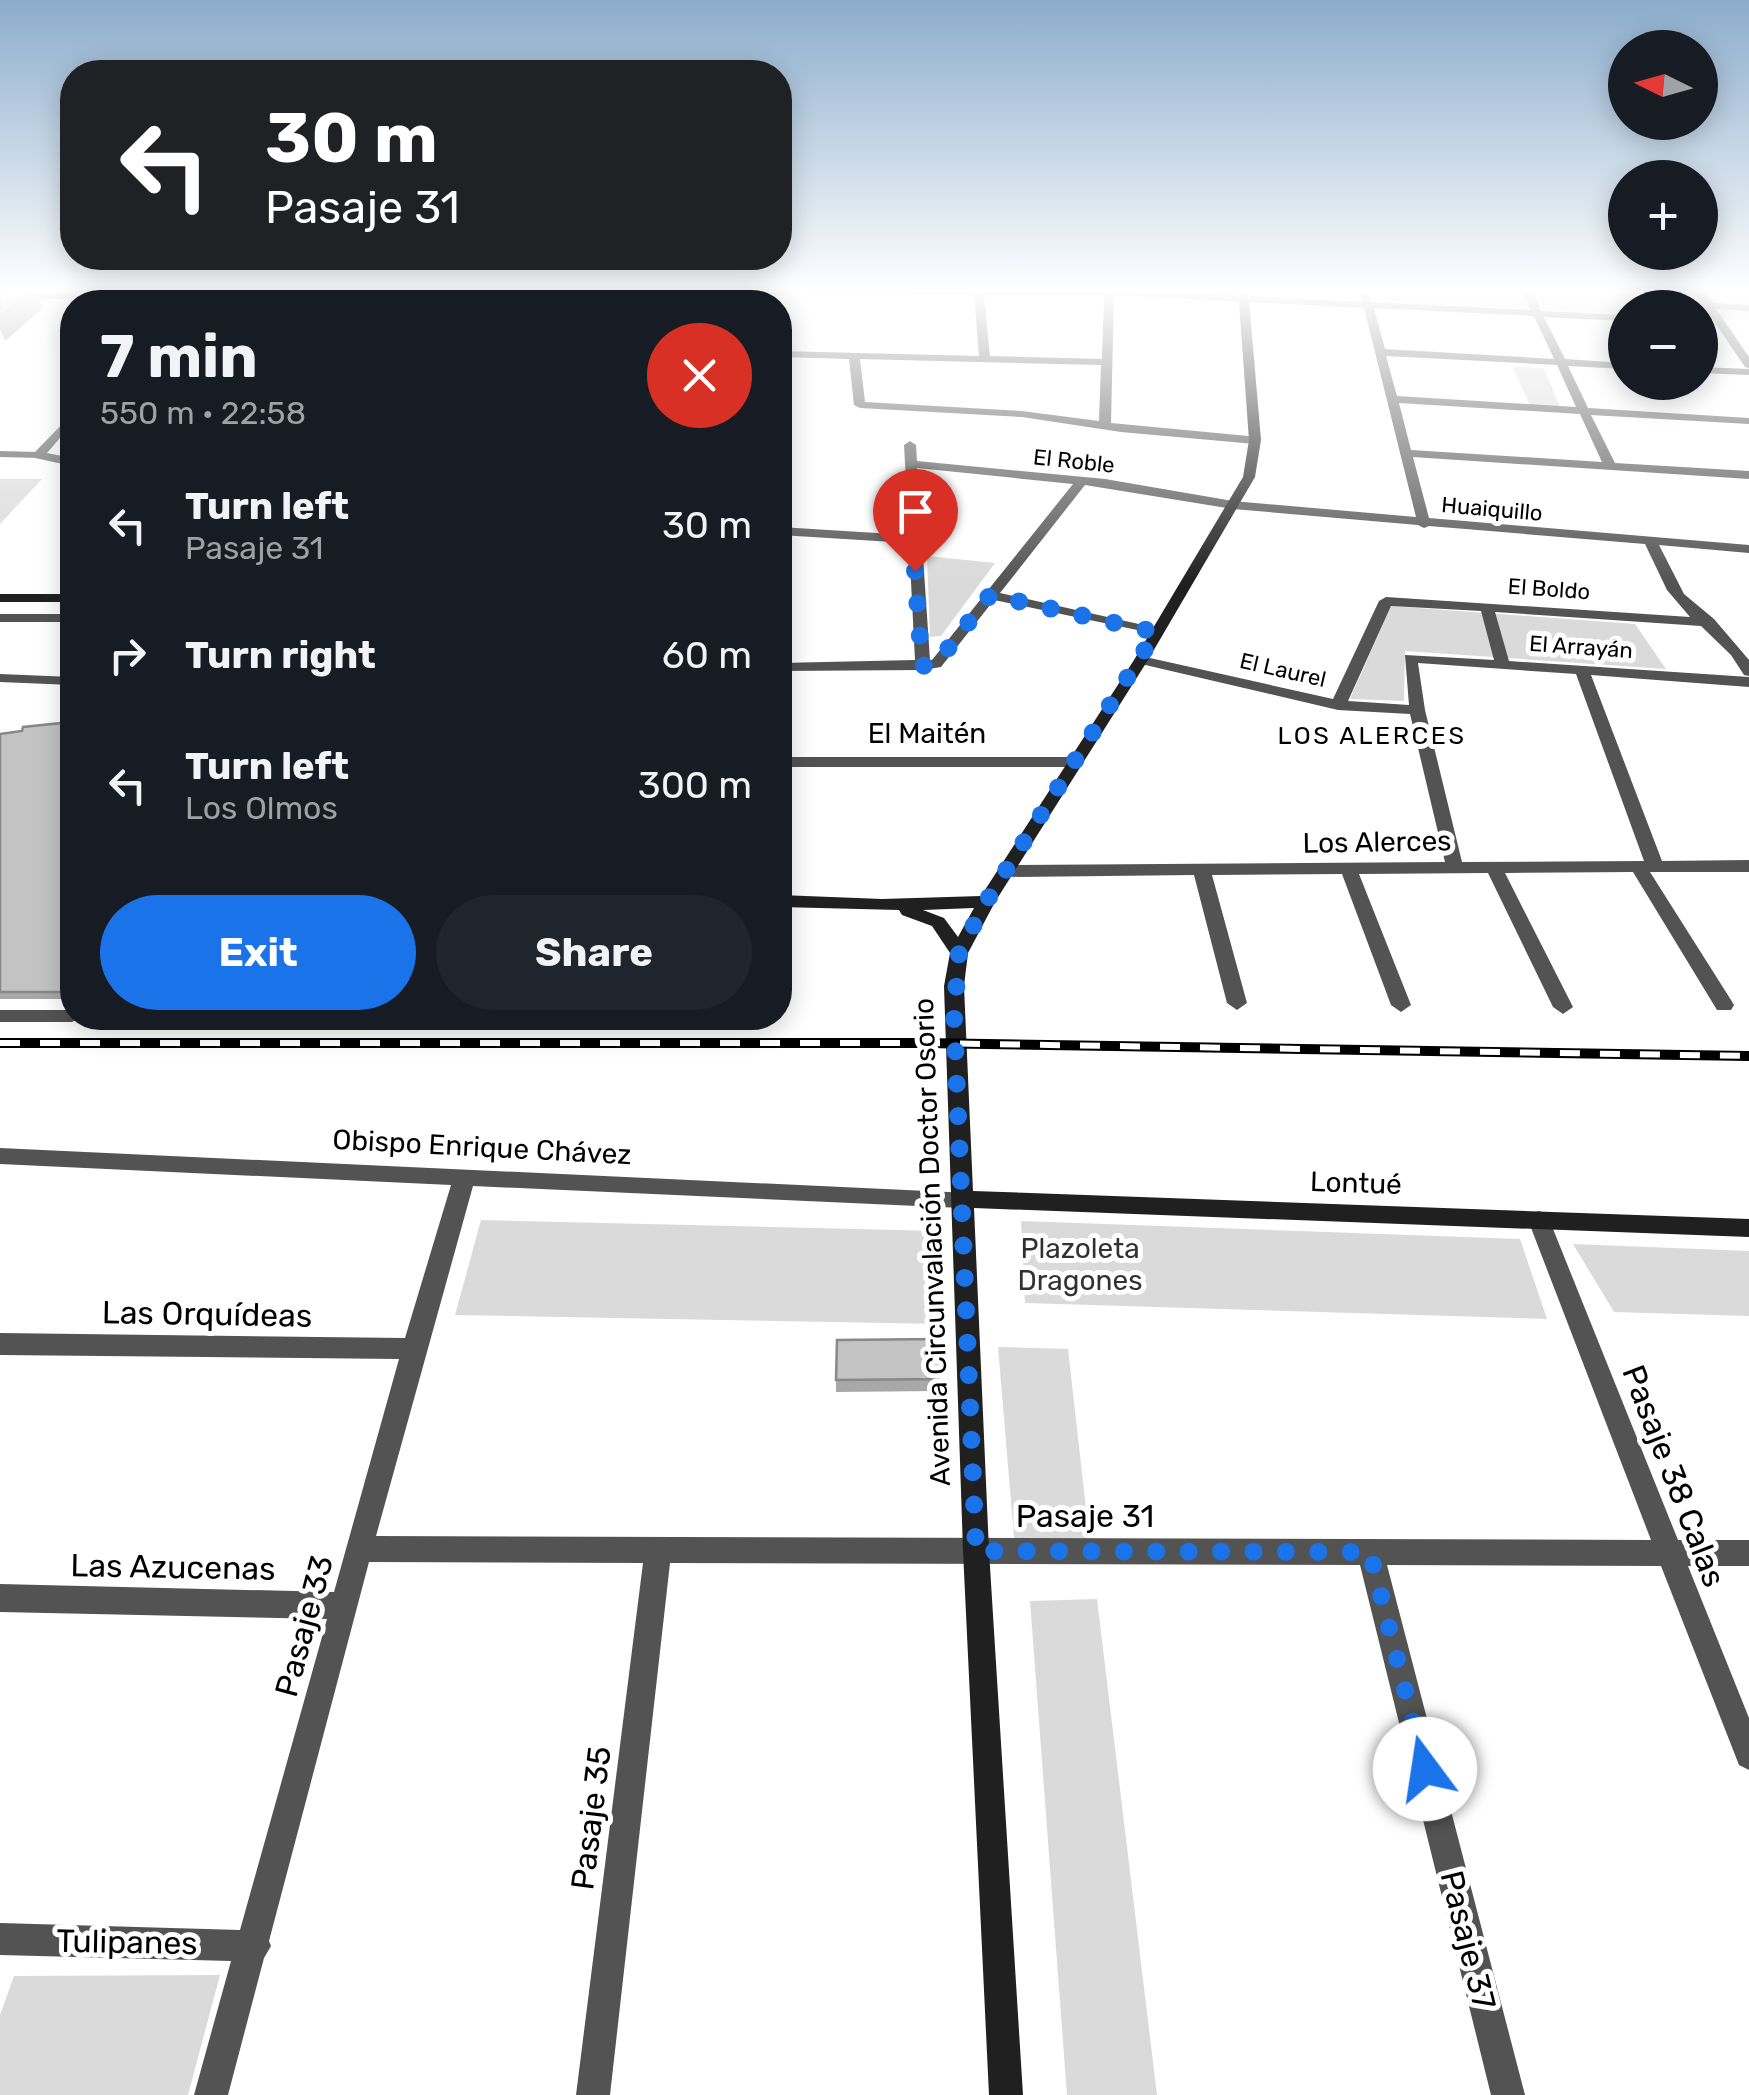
<!DOCTYPE html>
<html lang="en">
<head>
<meta charset="utf-8">
<style>
	:root { --surface:#171b24; --page:#20242c; --text:#f1f3f6; --muted:#9ea1a6; --accent:#1a73e8 }
	body { margin:0; font-family:Rubik,sans-serif; background:var(--page); color:var(--text); height:100vh; display:flex; flex-direction:column; font-size:38px; white-space:nowrap }
	* { box-sizing:border-box; margin:0 }
	p { font-size:32px; color:var(--muted) }
	.icon { flex:none; width:55px; height:55px; fill:none; stroke:currentColor; stroke-width:2; stroke-linecap:round; stroke-linejoin:round }
	.map { position:relative; flex:1; overflow:hidden }
	.side { position:absolute; left:60px; top:290px; width:732px; height:740px; display:flex; flex-direction:column; background:var(--surface); border-radius:40px; box-shadow:0 5px 25px #0003 }
	.side>* { flex:none }
	.top-card { position:absolute; left:60px; top:60px; width:732px; height:210px; border-radius:40px; box-shadow:0 5px 25px #0003; background:#202124; color:#fff; overflow:hidden }
	.needle { width:65px; rotate:275deg }
	.tools { position:absolute; left:1608px; top:30px; display:grid; gap:20px }
	.tools a { display:grid; place-items:center; width:110px; height:110px; border-radius:50%; background:var(--surface); box-shadow:0 5px 25px #0003; font-size:50px }
	.pin { position:absolute; display:grid; place-items:center; width:85px; height:85px; color:#fff; margin:-102px -42px; border-radius:50% 50% 50% 0; rotate:-45deg; box-shadow:0 0 10px #0007 }
	.pin .icon { rotate:45deg }
	.me { position:absolute; width:110px; margin:-55px; rotate:346deg; stroke-linejoin:round; filter:drop-shadow(0 0 8px #0008) }
	.turn { display:flex; align-items:center; gap:35px; height:210px; padding:0 40px; font-size:45px }
	.turn .icon { width:130px; height:130px; stroke-width:2.5 }
	.turn b { display:block; font-size:70px; line-height:85px }
	.round { display:grid; place-items:center; flex:none; width:105px; height:105px; border-radius:52px; background:var(--page) }
	.headline { display:flex; align-items:center; justify-content:space-between; height:170px; padding:0 40px }
	h1 { font-size:60px; font-weight:700; line-height:75px }
	.cta { display:flex; gap:20px; margin-top:auto; padding:20px 40px }
	.cta a { flex:1; height:115px; border-radius:60px; background:var(--accent); color:#fff; font-size:40px; font-weight:700; line-height:115px; text-align:center }
	.cta a+a { background:var(--page); color:var(--text) }
	ul { padding:0; list-style:none }
	li { display:flex; align-items:center; gap:30px; height:130px; padding:0 40px }
	li div { flex:1 }
	li b { display:block; font-size:38px }
	li em { font-style:normal }
	.map>svg:first-child { display:block }
	.green { fill:#dadada }
	.lines { fill:none; stroke-linecap:round; stroke-linejoin:round }
	.lane { fill:#535353; fill-rule:evenodd }
	.street { fill:#535353; fill-rule:evenodd }
	.secondary { fill:#202020; fill-rule:evenodd }
	.rail-casing { stroke:#000; stroke-width:10 }
	.rail { stroke:#fff; stroke-width:6; stroke-dasharray:20; stroke-linecap:butt }
	.wall { fill:#a8a8a8 }
	.shaded-wall { fill:#888 }
	.building { fill:#c3c3c3; stroke:#888; stroke-width:2.5 }
	.route { stroke:#1a73e8; stroke-width:18; stroke-dasharray:0 32.4 }
	.labels { text-anchor:middle; dominant-baseline:central; stroke-width:10; stroke-linejoin:round; paint-order:stroke }
	.far-street-label { font-size:22px; fill:#000; stroke:#fff }
	.far-neighbourhood-label { font-size:25px; letter-spacing:2.5px; fill:#000; stroke:#fff }
	.street-label { font-size:28px; fill:#000; stroke:#fff }
	.park-label { font-size:28px; fill:#313131; stroke:#fff }
	.near-street-label { font-size:32px; fill:#000; stroke:#fff }
</style>
</head>
<body>
<div class="map">
<svg width="1749" height="2095" viewBox="0 0 1749 2095">
	<rect width="100%" height="100%" fill="#fff"/>
	<g class="green">
		<polygon points="1368,289 1517,289 1749,302 1749,320 1700,318 1700,308 1625,308 1625,314 1373,300"/>
		<polygon points="1513,367 1544,368 1562,412 1532,410"/>
		<polygon points="0,479 42,479 0,524"/>
		<polygon points="927,556 995,563 941,636 930,637"/>
		<polygon points="1391,606 1635,624 1666,669 1405,651 1404,701 1350,699"/>
		<polygon points="481,1220 940,1231 940,1324 455,1315"/>
		<polygon points="1021,1221 1520,1239 1547,1319 1025,1303"/>
		<polygon points="1573,1244 1749,1251 1749,1316 1614,1312"/>
		<polygon points="998,1347 1068,1349 1090,1544 1015,1549"/>
		<polygon points="1097,1599 1157,2095 1067,2095 1030,1601"/>
		<polygon points="220,1975 188,2095 0,2095 0,2015 14,1976"/>
	</g>
	<g class="lines">
		<g class="lane">
			<polygon points="0,451 39,452 44,455 39,458 0,457"/>
			<rect x="0" y="614" width="72" height="8"/>
			<polygon points="0,674 72,677 72,685 0,682"/>
			<polygon points="0,1010 72,1010 72,1018 80,1018 72,1022 0,1022"/>
			<path d="M 516,1018 L 554,1018 C 546,1027 524,1027 516,1018 Z"/>
		</g>
		<g class="street">
			<polygon points="178,289 189,289 177,302 167,302"/>
			<polygon points="505,289 515,289 509,302 499,302"/>
			<path d="M 1110,289 L 1362,302 L 1359,289 L 1369,289 L 1372,302 L 1531,310 L 1521,289 L 1531,289 L 1541,311 L 1625,315 L 1625,321 L 1544,317 L 1565,359 L 1625,363 L 1625,369 L 1568,366 L 1588,408 L 1749,418 L 1749,424 L 1591,415 L 1615,463 L 1749,471 L 1749,479 L 1413,457 L 1429,518 L 1749,545 L 1749,553 L 1659,545 L 1684,594 L 1714,619 L 1749,660 L 1749,676 L 1744,675 L 1731,655 L 1701,626 L 1495,612 L 1509,661 L 1749,677 L 1749,687 L 1591,675 L 1662,861 L 1749,860 L 1749,872 L 1650,872 L 1731,1000 L 1734,1005 L 1731,1010 L 1717,1010 L 1633,872 L 1505,873 L 1573,1007 L 1563,1014 L 1553,1007 L 1488,873 L 1359,874 L 1411,1005 L 1401,1012 L 1391,1005 L 1342,874 L 1212,875 L 1247,1003 L 1237,1010 L 1227,1003 L 1194,875 L 1006,877 L 997,871 L 1006,865 L 1445,862 L 1410,714 L 1338,710 L 1141,664 L 1134,660 L 1141,656 L 1333,699 L 1379,601 L 1386,597 L 1690,617 L 1667,590 L 1645,544 L 1429,526 L 1424,528 L 1418,525 L 1233,509 L 1085,485 L 1000,593 L 1161,629 L 1161,635 L 994,600 L 941,667 L 923,670 L 780,671 L 780,663 L 915,660 L 909,543 L 780,535 L 780,527 L 909,535 L 904,445 L 910,441 L 916,445 L 917,461 L 1105,479 L 1233,501 L 1416,517 L 1364,308 L 1114,295 L 1111,423 L 1259,437 L 1259,443 L 1255,444 L 1121,432 L 1022,417 L 860,408 L 854,405 L 849,359 L 780,357 L 780,351 L 979,356 L 974,295 L 777,294 L 780,289 ZM 984,295 L 1104,295 L 1102,359 L 990,356 ZM 1374,308 L 1534,316 L 1554,359 L 1385,349 ZM 1386,356 L 1557,365 L 1576,407 L 1397,396 ZM 860,359 L 1101,365 L 1099,421 L 1022,411 L 865,402 ZM 1399,403 L 1580,414 L 1602,462 L 1411,450 ZM 917,468 L 1073,484 L 932,660 L 930,660 ZM 1391,606 L 1481,611 L 1494,660 L 1405,655 L 1409,705 L 1348,701 ZM 1418,663 L 1576,674 L 1644,861 L 1462,862 L 1425,710 Z"/>
			<polygon points="1692,289 1702,289 1712,303 1749,305 1749,311 1716,309 1749,357 1749,368 1745,367"/>
			<polygon points="1700,367 1749,369 1749,375 1700,373"/>
			<polygon points="72,414 72,424 47,453 72,458 72,466 35,458 35,452"/>
			<polygon points="780,757 1074,757 1082,762 1074,767 780,767"/>
			<polygon points="0,1148 970,1193 973,1199 970,1205 962,1208 473,1186 376,1536 1651,1540 1528,1220 1531,1214 1539,1211 1547,1214 1678,1540 1749,1540 1749,1566 1688,1566 1749,1718 1749,1770 1739,1765 1661,1566 1387,1565 1525,2095 1491,2095 1360,1565 670,1563 610,2095 576,2095 643,1563 369,1562 269,1941 271,1946 264,1958 228,2095 194,2095 231,1961 0,1955 0,1923 240,1930 327,1619 0,1612 0,1584 334,1592 399,1359 0,1355 0,1333 405,1338 451,1185 0,1164"/>
		</g>
		<g class="secondary">
			<path d="M 1238,289 L 1248,289 L 1261,440 L 1255,477 L 1148,660 L 995,902 L 968,953 L 964,986 L 973,1191 L 1749,1219 L 1749,1237 L 974,1208 L 989,1551 L 1023,2095 L 989,2095 L 963,1551 L 944,986 L 950,953 L 932,926 L 902,915 L 899,910 L 780,907 L 780,895 L 882,899 L 981,896 L 1134,660 L 1243,477 L 1249,440 ZM 974,908 L 958,937 L 944,918 L 923,910 Z"/>
			<polygon points="783,290 780,295 0,299 0,293"/>
			<rect x="0" y="594" width="72" height="8"/>
		</g>
		<defs>
			<polyline id="rail" points="0,1043 923,1043 1749,1056"/>
		</defs>
		<use href="#rail" class="rail-casing"/>
		<use href="#rail" class="rail"/>
	</g>
	<g class="wall">
		<polygon points="72,722 72,999 0,999 0,734"/>
		<polygon points="939,1379 938,1391 836,1392 836,1380"/>
	</g>
	<polygon class="shaded-wall" points="32,289 35,289 43,308 5,341 0,329 0,317"/>
	<g class="building">
		<polygon points="0,289 32,289 0,317"/>
		<polygon points="72,722 72,992 0,992 0,734 22,731 23,727"/>
		<polygon points="938,1339 939,1379 836,1380 837,1340"/>
	</g>
	<linearGradient id="sky" x2="0" y2="1"><stop stop-color="#8baccc"/><stop offset="0.5" stop-color="#fff"/><stop offset="1" stop-color="#fff" stop-opacity="0"/></linearGradient>
	<rect width="1749" height="582" fill="url(#sky)"/>
	<g class="lines">
		<polyline class="route" points="915,571 922,666 936,664 990,595 1156,632 986,902 959,953 954,1017 976,1551 1370,1552 1425,1769"/>
	</g>
	<g class="labels">
		<g class="far-street-label">
			<text transform="translate(1074 461) rotate(6)">El Roble</text>
			<text transform="translate(1492 509) rotate(5)">Huaiquillo</text>
			<text transform="translate(1549 589) rotate(4)">El Boldo</text>
			<text transform="translate(1581 647) rotate(4)">El Arrayán</text>
			<text transform="translate(1283 670) rotate(13)">El Laurel</text>
		</g>
		<g class="far-neighbourhood-label">
			<text x="1372" y="735">LOS ALERCES</text>
		</g>
		<g class="street-label">
			<text x="927" y="733">El Maitén</text>
			<text transform="translate(1377 842) rotate(-1)">Los Alerces</text>
			<text transform="translate(482 1147) rotate(3)">Obispo Enrique Chávez</text>
			<text transform="translate(1356 1183) rotate(2)">Lontué</text>
			<text transform="translate(932 1242) rotate(-92)">Avenida Circunvalación Doctor Osorio</text>
		</g>
		<g class="park-label">
			<text x="1080" y="1248">Plazoleta<tspan x="1080" dy="32">Dragones</tspan></text>
		</g>
		<g class="near-street-label">
			<text transform="translate(207 1314) rotate(1)">Las Orquídeas</text>
			<text transform="translate(1674 1476) rotate(69)">Pasaje 38 Calas</text>
			<text x="1085" y="1516">Pasaje 31</text>
			<text transform="translate(173 1567) rotate(1)">Las Azucenas</text>
			<text transform="translate(304 1626) rotate(-75)">Pasaje 33</text>
			<text transform="translate(591 1818) rotate(-83)">Pasaje 35</text>
			<text transform="translate(1468 1940) rotate(76)">Pasaje 37</text>
			<text transform="translate(127 1942) rotate(1)">Tulipanes</text>
		</g>
	</g>
</svg>
<div class="tools">
<a><svg class="needle" viewBox="-14 -14 28 28"><path d="M0-13l5 13h-10z" fill="#e53935"/><path d="M0 13l5-13h-10z" fill="#9ea1a6"/></svg></a>
<a>+</a>
<a>−</a>
</div>
<div class="pin" style="left:915px;top:571px;background:#d93025"><svg class="icon" aria-label="arrive" viewBox="0 0 24 24"><path d="M6 21V4h12l-3 4 3 4H6"/></svg></div>
<svg class="me" style="left:1425px;top:1769px" viewBox="-20 -20 40 40"><circle r="19" fill="#fff"/><path d="M0-13L10 11 0 6-10 11z" fill="#1a73e8"/></svg>
<div class="top-card">
<div class="turn"><svg class="icon" aria-label="left" viewBox="0 0 24 24"><path d="M17 20v-9H6M10 6l-5 5 5 5"/></svg><div><b>30 m</b>Pasaje 31</div></div>
</div>
<section class="side">
<div class="headline"><div><h1>7 min</h1><p>550 m · 22:58</p></div><a class="round" style="background:#d93025;color:#fff"><svg class="icon" aria-label="close" viewBox="0 0 24 24"><path d="M6 6l12 12M18 6L6 18"/></svg></a></div>
<ul>
<li><svg class="icon" aria-label="left" viewBox="0 0 24 24"><path d="M17 20v-9H6M10 6l-5 5 5 5"/></svg><div><b>Turn left</b><p>Pasaje 31</p></div><em>30 m</em></li>
<li><svg class="icon" aria-label="right" viewBox="0 0 24 24"><path d="M7 20v-9h11M14 6l5 5-5 5"/></svg><div><b>Turn right</b></div><em>60 m</em></li>
<li><svg class="icon" aria-label="left" viewBox="0 0 24 24"><path d="M17 20v-9H6M10 6l-5 5 5 5"/></svg><div><b>Turn left</b><p>Los Olmos</p></div><em>300 m</em></li>
</ul>
<div class="cta"><a>Exit</a><a>Share</a></div>
</section>
</div>
</body>
</html>
